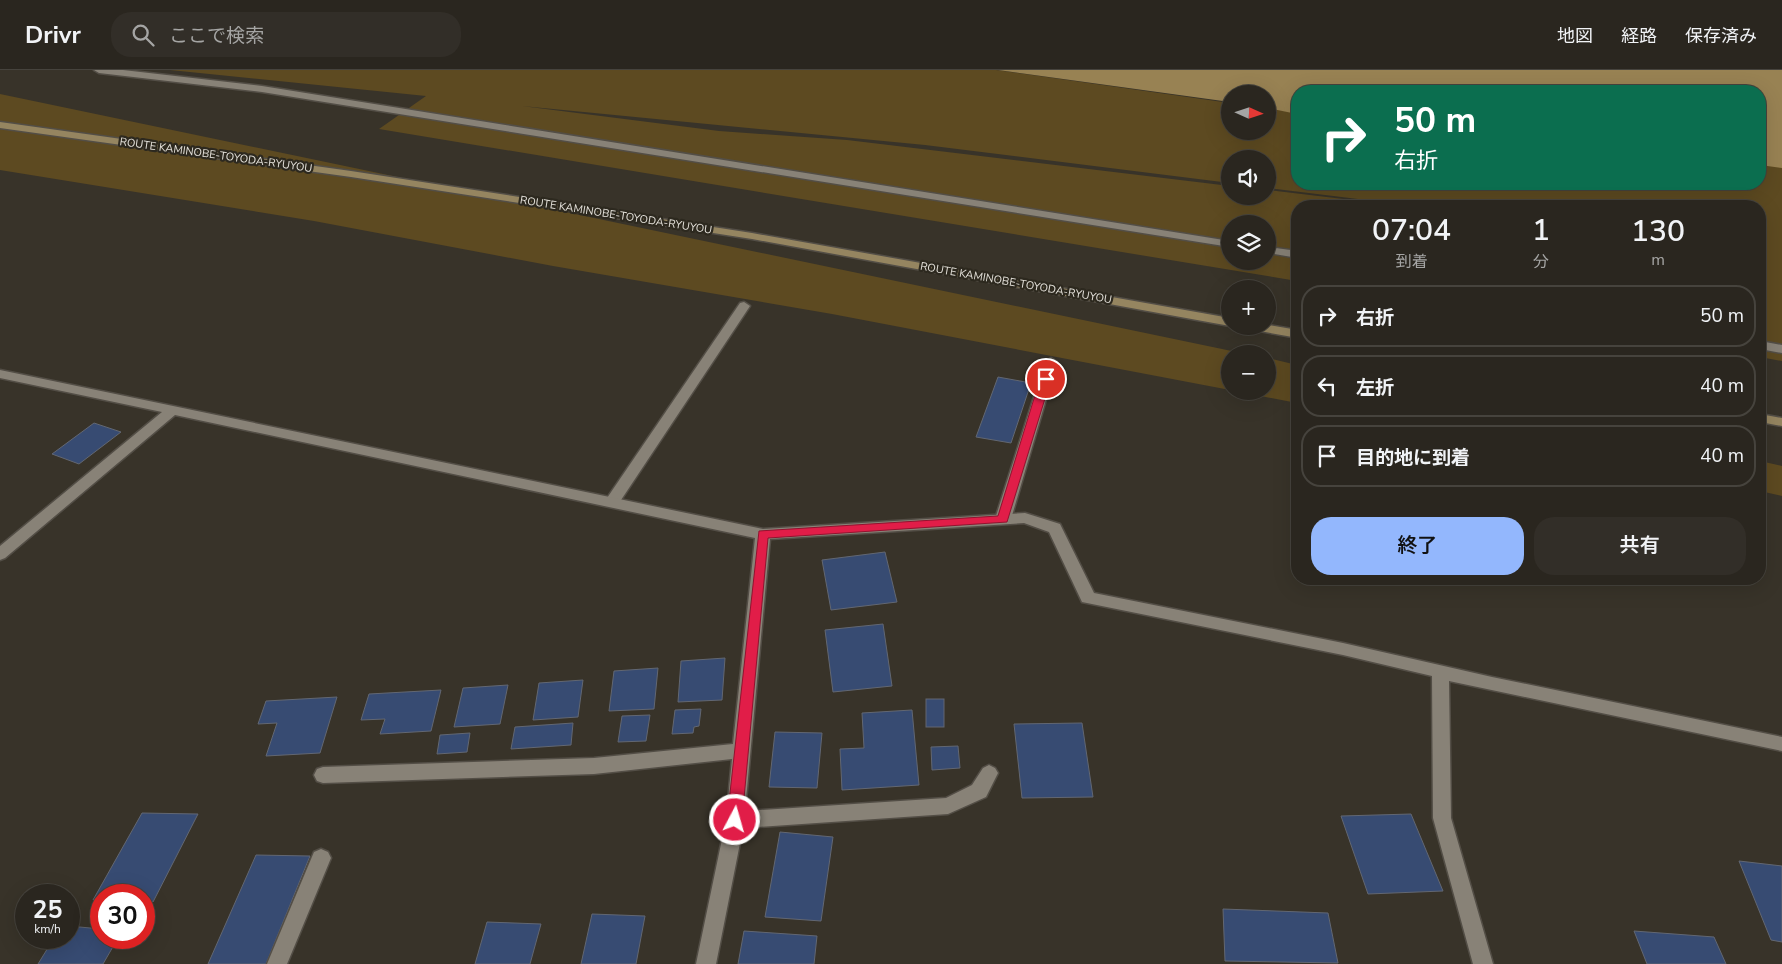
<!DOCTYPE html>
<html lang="ja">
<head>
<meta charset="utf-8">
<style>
	:root { --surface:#2a261f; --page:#322e28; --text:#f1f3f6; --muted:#a5a5a4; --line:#46433d; --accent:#93b7fd }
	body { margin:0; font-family:"Nunito Sans","Noto Sans JP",sans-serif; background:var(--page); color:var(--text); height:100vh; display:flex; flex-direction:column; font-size:19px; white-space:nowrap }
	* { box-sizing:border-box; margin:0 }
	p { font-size:16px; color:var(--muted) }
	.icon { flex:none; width:28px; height:28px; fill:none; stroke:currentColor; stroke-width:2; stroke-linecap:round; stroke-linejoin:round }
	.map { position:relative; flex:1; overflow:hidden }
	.drawer { position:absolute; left:1291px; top:130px; width:475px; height:385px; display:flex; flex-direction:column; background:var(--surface); border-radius:20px; box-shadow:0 5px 20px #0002,0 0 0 1px var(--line) }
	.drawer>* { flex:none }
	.guide { position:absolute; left:1291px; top:15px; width:475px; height:105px; border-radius:20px; box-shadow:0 5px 20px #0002,0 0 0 1px var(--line); background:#0b6e4f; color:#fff; overflow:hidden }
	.needle { width:32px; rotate:93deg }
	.tools { position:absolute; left:1221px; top:15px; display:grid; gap:10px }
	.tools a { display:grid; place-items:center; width:55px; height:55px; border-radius:50%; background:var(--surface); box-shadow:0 5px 20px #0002,0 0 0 1px var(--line); font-size:25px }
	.speed { position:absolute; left:15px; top:814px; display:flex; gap:10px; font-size:25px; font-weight:700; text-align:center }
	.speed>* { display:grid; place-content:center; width:65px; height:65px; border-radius:50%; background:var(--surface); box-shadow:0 5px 20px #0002,0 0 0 1px var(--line); line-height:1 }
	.speed small { font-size:12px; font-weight:400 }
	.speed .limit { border:8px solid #d22; background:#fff; color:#111 }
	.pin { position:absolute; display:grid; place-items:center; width:42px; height:42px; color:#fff; margin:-21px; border:2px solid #fff; border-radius:50%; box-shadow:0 1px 5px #0007 }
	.me { position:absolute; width:55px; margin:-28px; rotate:6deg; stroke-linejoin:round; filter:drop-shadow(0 0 4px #0008) }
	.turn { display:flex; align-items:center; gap:18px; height:105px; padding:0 20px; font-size:22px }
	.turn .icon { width:65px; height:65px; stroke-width:2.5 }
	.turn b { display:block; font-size:35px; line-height:42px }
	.eta { display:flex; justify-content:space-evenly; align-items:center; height:85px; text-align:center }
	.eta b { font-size:30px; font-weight:600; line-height:35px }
	.button { display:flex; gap:10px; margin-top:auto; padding:10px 20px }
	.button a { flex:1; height:58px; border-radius:20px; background:var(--accent); color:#111; font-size:20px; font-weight:600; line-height:58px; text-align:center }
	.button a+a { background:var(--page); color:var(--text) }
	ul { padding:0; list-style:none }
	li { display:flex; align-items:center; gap:15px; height:62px; margin:0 10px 8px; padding:0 10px; border:2px solid var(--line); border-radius:20px }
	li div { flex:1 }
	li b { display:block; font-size:19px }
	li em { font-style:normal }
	header { display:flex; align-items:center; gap:30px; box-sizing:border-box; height:70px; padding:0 25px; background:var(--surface); border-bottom:1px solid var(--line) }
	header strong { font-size:24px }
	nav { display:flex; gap:28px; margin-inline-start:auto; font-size:18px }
	.search { width:350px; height:45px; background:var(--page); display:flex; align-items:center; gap:12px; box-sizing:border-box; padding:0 18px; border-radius:20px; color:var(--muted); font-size:19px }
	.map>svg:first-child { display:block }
	.green { fill:#5d4a21; fill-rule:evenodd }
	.water { fill:#988253 }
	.building { fill:#374b72; stroke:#626772 }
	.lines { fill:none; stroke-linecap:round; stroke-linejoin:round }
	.service-casing { stroke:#534e46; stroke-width:3 }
	.minor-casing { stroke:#534e46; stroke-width:3 }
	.secondary-casing { stroke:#534e46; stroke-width:3 }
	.service { fill:#888277; fill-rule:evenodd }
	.minor { fill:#888277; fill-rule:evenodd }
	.secondary { fill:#958560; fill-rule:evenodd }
	.route { fill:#e11d48; stroke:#92132f }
	.labels { text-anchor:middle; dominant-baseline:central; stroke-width:4.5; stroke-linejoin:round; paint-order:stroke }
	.far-street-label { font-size:11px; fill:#e6e3dc; stroke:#2d291f }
</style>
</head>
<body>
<header>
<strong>Drivr</strong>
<div class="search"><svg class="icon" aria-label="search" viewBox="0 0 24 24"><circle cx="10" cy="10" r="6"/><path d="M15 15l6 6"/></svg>ここで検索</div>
<nav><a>地図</a><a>経路</a><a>保存済み</a></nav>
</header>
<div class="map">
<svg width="1782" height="894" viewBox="0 0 1782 894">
	<rect width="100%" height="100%" fill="#383329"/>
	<g class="green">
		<path d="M 170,0 L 996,0 L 1230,33 L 1230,61 L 1268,61 L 1268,38 L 1297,43 L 1298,114 L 1760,114 L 1760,91 L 1782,94 L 1782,291 L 1760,287 L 1760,136 L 1415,136 L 1268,118 L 1268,89 L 1230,89 L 1230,113 L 925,75 L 522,36 L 719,61 L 847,70 L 1230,116 L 1230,126 L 1268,126 L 1268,120 L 1402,136 L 1298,136 L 1297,211 L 379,59 L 426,26 ZM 1230,154 L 1268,154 L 1268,191 L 1230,191 Z"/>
		<polygon points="0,24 1246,284 1230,284 1230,320 832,244 553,196 314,151 0,100"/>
		<polygon points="1268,288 1297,295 1297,333 1234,321 1268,321"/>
		<polygon points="1760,391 1782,396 1782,426 1760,421"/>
	</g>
	<polygon class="water" points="998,0 1782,0 1782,98 1760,95 1760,21 1298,21 1297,44 1268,38 1268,24 1230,24 1230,32"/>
	<g class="building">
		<polygon points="998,307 1031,313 1011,373 976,367"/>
		<polygon points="94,353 121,362 79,394 52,384"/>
		<polygon points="885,482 897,532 831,540 822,490"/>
		<polygon points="883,554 892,616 833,622 825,560"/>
		<polygon points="725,588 722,630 678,632 681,591"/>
		<polygon points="658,598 654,639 609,641 614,601"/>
		<polygon points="583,610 578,647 533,650 539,613"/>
		<polygon points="508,615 500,654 454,657 463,618"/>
		<polygon points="441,620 431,661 380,664 385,649 361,650 369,624"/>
		<polygon points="337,627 320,683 266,686 277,653 258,654 266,631"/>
		<rect x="926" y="629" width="18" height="28"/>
		<polygon points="701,639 699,656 694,657 693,663 672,664 675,640"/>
		<polygon points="912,640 919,715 842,720 840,679 864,678 862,643"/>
		<polygon points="650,645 646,671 618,672 622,646"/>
		<polygon points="573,653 571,675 511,679 515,657"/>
		<polygon points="1082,653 1093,727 1022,728 1014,654"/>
		<polygon points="775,662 822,663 817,718 769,717"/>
		<polygon points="470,663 467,682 437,684 440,665"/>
		<polygon points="958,676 960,698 932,700 931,677"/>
		<polygon points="142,743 198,744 153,832 144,831 144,825 101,825 101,830 93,830"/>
		<polygon points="1411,744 1443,821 1368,824 1341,746"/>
		<polygon points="780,762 833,767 821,851 765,847"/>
		<polygon points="256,785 310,786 266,894 208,894"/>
		<polygon points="1739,791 1782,796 1782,872 1771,870"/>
		<polygon points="1223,839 1328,843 1338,893 1225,891"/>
		<polygon points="592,844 645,846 636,894 581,894"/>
		<polygon points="487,852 541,854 530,894 475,894"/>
		<polygon points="69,856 101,859 101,868 118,868 103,894 38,894 54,868 69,868"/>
		<polygon points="744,861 817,866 814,894 738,894"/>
		<polygon points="1634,861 1714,867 1726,894 1647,894"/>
	</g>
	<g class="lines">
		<defs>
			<g id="service">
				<polygon points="94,0 123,0 262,16 1230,171 1230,177 262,22 99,3"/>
				<polygon points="1268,177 1298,181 1298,188 1268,183"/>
				<polygon points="744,232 750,236 617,436 607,436 605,432 607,428 740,233"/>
				<polygon points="1760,271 1782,275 1782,283 1760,279"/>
				<polygon points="1051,288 1057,292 1011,449 1008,453 1003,454 998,453 995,449 1045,292"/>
			</g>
			<g id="minor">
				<polygon points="0,300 763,459 1025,443 1060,454 1094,523 1343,573 1492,607 1782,667 1782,681 1449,611 1451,748 1493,894 1473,894 1433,748 1432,606 1343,585 1082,532 1049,462 1024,453 770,469 745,741 946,728 972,715 983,698 989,695 995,698 998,703 986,727 948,744 743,758 716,894 696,894 726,750 732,689 594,704 323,713 317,711 314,705 317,699 323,697 594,688 733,674 755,468 175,345 5,488 0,490 0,476 162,342 0,308"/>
				<polygon points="321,779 328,782 331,788 287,894 267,894 314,782"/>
			</g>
			<g id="secondary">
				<polygon points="0,52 351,101 752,163 1230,248 1230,256 752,169 351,107 0,58"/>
				<polygon points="1268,255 1298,260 1298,268 1254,260 1248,256 1268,256"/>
				<polygon points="1760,344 1782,348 1782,356 1760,352"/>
			</g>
		</defs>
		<use href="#service" class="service-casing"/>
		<use href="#minor" class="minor-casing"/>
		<use href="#secondary" class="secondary-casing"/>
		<use href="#service" class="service"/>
		<use href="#minor" class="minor"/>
		<use href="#secondary" class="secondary"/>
	</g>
	<polygon class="route" points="1046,306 1051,309 1007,452 768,468 742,750 740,754 735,756 730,754 727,750 759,461 998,446 1040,309"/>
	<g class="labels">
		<g class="far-street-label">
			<text transform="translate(216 85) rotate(8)">ROUTE KAMINOBE-TOYODA-RYUYOU</text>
			<text transform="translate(616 145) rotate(9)">ROUTE KAMINOBE-TOYODA-RYUYOU</text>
			<text transform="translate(1016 213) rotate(10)">ROUTE KAMINOBE-TOYODA-RYUYOU</text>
		</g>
	</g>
</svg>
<div class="tools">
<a><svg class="needle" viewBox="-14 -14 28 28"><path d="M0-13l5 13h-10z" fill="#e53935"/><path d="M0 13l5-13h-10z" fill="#a5a5a4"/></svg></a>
<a><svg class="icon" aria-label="sound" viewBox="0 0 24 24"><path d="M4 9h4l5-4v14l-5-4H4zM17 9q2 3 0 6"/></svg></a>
<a><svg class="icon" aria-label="layers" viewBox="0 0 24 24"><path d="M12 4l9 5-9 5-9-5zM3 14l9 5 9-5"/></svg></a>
<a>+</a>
<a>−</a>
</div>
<div class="speed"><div>25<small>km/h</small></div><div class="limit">30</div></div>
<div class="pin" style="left:1046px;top:309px;background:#d93025"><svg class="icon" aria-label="arrive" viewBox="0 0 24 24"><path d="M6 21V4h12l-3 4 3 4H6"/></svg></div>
<svg class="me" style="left:735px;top:750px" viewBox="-20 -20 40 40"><circle r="17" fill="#e11d48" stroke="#fff" stroke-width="3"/><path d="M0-11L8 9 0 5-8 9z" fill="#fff"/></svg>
<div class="guide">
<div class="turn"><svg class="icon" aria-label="right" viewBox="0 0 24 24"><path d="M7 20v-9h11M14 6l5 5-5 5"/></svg><div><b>50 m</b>右折</div></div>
</div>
<section class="drawer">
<div class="eta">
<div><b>07:04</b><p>到着</p></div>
<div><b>1</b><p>分</p></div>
<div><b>130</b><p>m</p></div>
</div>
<ul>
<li><svg class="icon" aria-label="right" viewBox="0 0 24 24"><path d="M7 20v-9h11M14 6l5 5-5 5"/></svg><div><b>右折</b></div><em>50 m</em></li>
<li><svg class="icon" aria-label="left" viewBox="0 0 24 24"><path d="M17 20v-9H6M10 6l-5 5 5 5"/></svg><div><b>左折</b></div><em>40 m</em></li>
<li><svg class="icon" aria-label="arrive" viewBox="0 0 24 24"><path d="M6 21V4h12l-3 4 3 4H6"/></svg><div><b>目的地に到着</b></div><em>40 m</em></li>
</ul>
<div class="button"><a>終了</a><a>共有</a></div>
</section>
</div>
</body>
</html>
